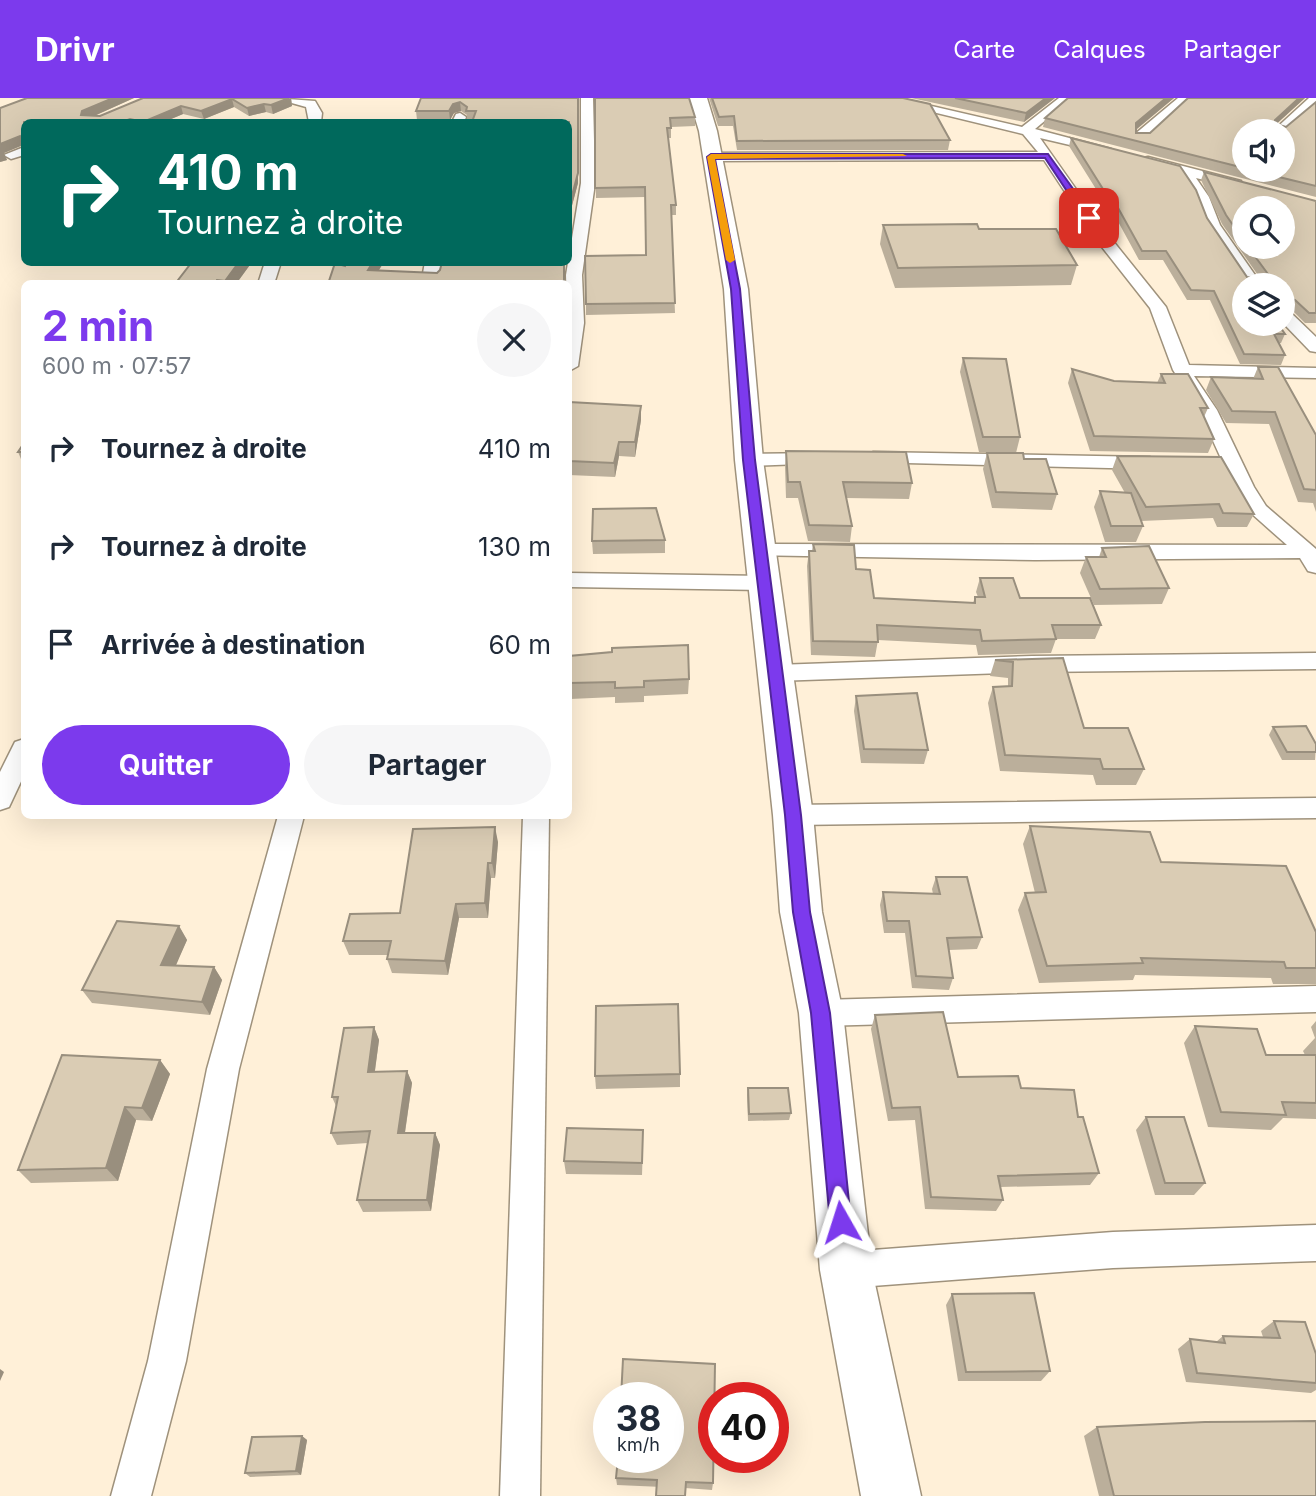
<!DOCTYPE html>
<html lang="fr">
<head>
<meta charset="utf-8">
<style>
	:root { --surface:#fff; --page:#f6f6f7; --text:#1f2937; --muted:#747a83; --accent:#7c3aed }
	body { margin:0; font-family:Inter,sans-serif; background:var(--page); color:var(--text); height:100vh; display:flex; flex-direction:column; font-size:26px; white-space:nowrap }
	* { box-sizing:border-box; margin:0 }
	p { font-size:23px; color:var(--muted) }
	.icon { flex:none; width:38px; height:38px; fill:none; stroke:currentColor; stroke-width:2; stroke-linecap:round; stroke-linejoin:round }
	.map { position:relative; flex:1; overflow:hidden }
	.drawer { position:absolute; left:21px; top:182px; width:551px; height:539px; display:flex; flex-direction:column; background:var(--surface); border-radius:10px; box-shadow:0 7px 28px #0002 }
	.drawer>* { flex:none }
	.banner { position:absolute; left:21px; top:21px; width:551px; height:147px; border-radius:10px; box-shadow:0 7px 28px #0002; background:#00695c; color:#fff; overflow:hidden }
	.fabs { position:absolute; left:1232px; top:21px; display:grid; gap:14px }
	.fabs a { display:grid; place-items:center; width:63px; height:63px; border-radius:50%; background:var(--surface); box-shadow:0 7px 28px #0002; font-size:35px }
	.speed { position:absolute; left:593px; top:1284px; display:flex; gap:14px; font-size:35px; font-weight:700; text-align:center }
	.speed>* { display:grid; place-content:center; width:91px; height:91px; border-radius:50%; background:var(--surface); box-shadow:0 7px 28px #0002; line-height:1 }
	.speed small { font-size:18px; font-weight:400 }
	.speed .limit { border:10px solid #d22; background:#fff; color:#111 }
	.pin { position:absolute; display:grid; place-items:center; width:60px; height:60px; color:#fff; margin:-30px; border-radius:14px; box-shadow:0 4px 10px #0006 }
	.me { position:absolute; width:77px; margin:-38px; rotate:354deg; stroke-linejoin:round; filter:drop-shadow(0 0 5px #0008) }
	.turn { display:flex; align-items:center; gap:24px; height:147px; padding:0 21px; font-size:32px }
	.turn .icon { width:91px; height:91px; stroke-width:2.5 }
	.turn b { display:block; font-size:49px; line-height:60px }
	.round { display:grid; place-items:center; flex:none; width:74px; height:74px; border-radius:37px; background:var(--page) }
	.head { display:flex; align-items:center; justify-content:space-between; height:119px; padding:0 21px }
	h1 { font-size:42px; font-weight:700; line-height:52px; color:var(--accent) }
	.button { display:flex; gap:14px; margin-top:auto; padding:14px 21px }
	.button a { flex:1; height:80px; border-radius:42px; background:var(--accent); color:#fff; font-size:28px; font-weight:700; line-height:80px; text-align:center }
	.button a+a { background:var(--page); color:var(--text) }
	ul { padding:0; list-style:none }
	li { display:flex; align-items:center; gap:21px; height:98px; padding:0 21px }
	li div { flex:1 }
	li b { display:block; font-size:26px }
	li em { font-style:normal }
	header { display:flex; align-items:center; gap:42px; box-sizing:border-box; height:98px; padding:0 35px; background:var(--accent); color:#fff }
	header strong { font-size:33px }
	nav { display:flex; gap:38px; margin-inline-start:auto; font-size:24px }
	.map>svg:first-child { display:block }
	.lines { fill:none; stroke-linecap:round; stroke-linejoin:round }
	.street-casing { stroke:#9f927c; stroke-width:3 }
	.secondary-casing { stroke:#9f927c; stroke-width:3 }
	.street { fill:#fff; fill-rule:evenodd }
	.secondary { fill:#fff; fill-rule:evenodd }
	.wall { fill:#bbaf9b; fill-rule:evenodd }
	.shaded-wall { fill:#998f7e }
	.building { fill:#daccb4; stroke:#998f7e; stroke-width:2 }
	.route { fill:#7c3aed; stroke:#51269a; stroke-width:2 }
	.slow { fill:#f59e0b }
</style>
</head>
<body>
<header>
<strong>Drivr</strong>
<nav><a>Carte</a><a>Calques</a><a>Partager</a></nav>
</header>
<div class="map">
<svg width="1316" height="1398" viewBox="0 0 1316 1398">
	<rect width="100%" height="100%" fill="#fff0d8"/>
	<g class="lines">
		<defs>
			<g id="street">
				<polygon points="274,0 315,3 322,15 321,24 309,24 306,9"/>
				<polygon points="581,0 593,0 595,85 582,177 584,225 578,268 569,273 566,177 581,85"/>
				<polygon points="875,0 897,0 1022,29 1059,0 1072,0 1035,31 1111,51 1104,55 1040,40 1109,138 1166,209 1189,267 1316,270 1316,280 1194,278 1217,312 1254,389 1266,408 1316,451 1316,475 1308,473 1300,460 1035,462 754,457 751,452 754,447 762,446 1287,447 1252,416 1234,389 1199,312 1173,272 1150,210 1098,144 1044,62 711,63 704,59 711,55 1038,54 1023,36"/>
				<polygon points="1178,0 1191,0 1145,42 1135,42 1135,36"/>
				<polygon points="1309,0 1316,0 1316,6 1283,36 1273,33"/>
				<polygon points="460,15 466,19 464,24 452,24 456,16"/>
				<polygon points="24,49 24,57 11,61 4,57"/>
				<polygon points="1148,59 1241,83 1241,89 1236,90 1196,80 1209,99 1220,127 1262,187 1246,187 1206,127 1195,99 1180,75 1143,66 1143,60"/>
				<polygon points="265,164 281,164 274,186 258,186"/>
				<polygon points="425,164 441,164 437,186 421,186"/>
				<polygon points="1283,211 1289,213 1316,239 1316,254 1310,253 1283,225"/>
				<polygon points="873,354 1150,359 1160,365 1150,371 866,364 863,360"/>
				<polygon points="821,355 828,357 831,361 828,365 749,368 739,362 749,356"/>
				<polygon points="569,475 766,478 777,485 766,492 569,489"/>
				<polygon points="1316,555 1316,571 1032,574 776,583 768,581 764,575 768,569 776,567 1032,558"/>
				<polygon points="24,641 24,677 9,709 0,712 0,674 15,644"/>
				<polygon points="1316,700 1316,720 793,727 784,724 780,717 784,710 793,707"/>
				<polygon points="278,718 304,718 239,971 186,1263 151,1398 111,1398 148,1263 207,971"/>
				<polygon points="523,718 549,718 540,1398 500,1398"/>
				<polygon points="1316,888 1316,914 821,928 810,925 806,915 810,905 821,902"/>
				<polygon points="1316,1127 1316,1163 1113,1170 846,1190 833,1185 828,1172 833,1159 846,1154 1113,1134"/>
			</g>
			<polygon id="secondary" points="689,0 707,0 717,33 748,191 763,362 813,717 822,814 843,915 872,1172 921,1398 861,1398 820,1172 799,915 780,814 773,717 735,362 724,191 699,33"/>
		</defs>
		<use href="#street" class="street-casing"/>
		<use href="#secondary" class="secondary-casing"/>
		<use href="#street" class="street"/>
		<use href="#secondary" class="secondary"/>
	</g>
	<g class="wall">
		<polygon points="27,0 134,0 94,18 100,18 143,0 291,0 292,8 273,16 266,14 249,18 234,9 204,21 183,16 164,24 24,24 24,50 23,47 4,55 7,62 0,64"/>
		<polygon points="421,0 578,0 578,85 570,115 569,115 569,24 467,22 467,17 461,13 454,15 450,22 417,22 416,13"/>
		<polygon points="595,0 695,19 695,28 671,29 671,40 668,40 676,107 676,117 671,117 675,215 586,217 586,206 646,157 645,99 596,100"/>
		<polygon points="709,0 903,0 950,42 948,52 737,52 733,28 718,28"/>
		<polygon points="911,0 1055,0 1024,24"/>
		<path d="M 1068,0 L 1174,0 L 1136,32 L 1136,35 L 1150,35 L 1188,0 L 1305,0 L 1276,26 L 1286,29 L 1316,4 L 1316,99 L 1043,29 L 1045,20 ZM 1244,33 L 1283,72 L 1244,72 Z"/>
		<path d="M 1071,40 L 1207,120 L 1247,179 L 1260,180 L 1222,126 L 1201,82 L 1204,74 L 1316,103 L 1316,225 L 1305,225 L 1291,211 L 1285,210 L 1284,216 L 1283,220 L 1283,187 L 1244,187 L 1285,236 L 1281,245 L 1279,245 L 1285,257 L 1281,267 L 1240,266 L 1210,202 L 1187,202 L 1163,162 L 1139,162 L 1109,107 L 1106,107 L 1069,48 ZM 1244,110 L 1283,149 L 1244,149 Z"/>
		<polygon points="883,127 979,131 1077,167 1071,187 895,190 880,146"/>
		<polygon points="192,164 252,164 236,186 175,186"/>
		<polygon points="963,260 1020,339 1016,355 979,354 960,274"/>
		<polygon points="1258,269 1316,337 1316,414 1313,405 1298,404 1269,326 1226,325 1206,292 1211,279 1253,281"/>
		<polygon points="1072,271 1114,283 1157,285 1161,276 1208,310 1204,319 1214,341 1208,355 1090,353 1068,285"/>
		<polygon points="569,304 641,308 641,322 635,359 619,358 615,379 569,377"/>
		<polygon points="24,345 24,368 18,354"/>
		<polygon points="786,353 912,385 909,401 846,400 852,428 850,444 808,443 798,400 786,400 785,369"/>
		<polygon points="987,355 1024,361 1057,396 1052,412 992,410 983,371"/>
		<polygon points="1117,358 1254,416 1247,429 1217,429 1213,420 1141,423 1143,428 1136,444 1105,444 1094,409 1100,393 1125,395 1112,372"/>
		<polygon points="665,442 665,455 593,456 592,443"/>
		<polygon points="813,446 856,471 874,500 973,505 975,499 978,499 976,494 980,480 1020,500 1101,527 1095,541 1056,541 1051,555 978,557 976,547 878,542 875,559 811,557 807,468 809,453 812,453"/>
		<polygon points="1102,450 1169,490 1162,506 1094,507 1080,475 1086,459 1099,459"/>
		<polygon points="569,558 689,581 688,596 644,598 644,604 615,605 615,599 570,601"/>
		<polygon points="1063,560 1084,630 1144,671 1136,687 1096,687 1093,677 1000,673 988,605 993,589 1008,588 1008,580 990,578 995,562"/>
		<polygon points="856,598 928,652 924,666 861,665 854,613"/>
		<polygon points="1273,629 1316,646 1315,662 1282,662 1269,637"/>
		<polygon points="1030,728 1161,764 1316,834 1316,886 1273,886 1271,880 1135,877 1133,882 1039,885 1018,812 1025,795 1035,795 1023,746"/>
		<polygon points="498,744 495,780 491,780 488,820 459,820 448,877 392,875 387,861 388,857 349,857 343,843 400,815"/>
		<polygon points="936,779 982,839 977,851 949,852 953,880 949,892 912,890 905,835 884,835 880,807 883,794 933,796 932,791"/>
		<polygon points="179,828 187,842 175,868 214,869 222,882 210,917 92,905 82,892"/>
		<polygon points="875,917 958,979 1021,990 1078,1019 1099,1075 1090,1087 1000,1089 1003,1102 996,1113 925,1111 915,1022 888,1023 871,931"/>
		<polygon points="1316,923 1316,1021 1283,1020 1271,1032 1208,1029 1184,945 1195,928 1266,957 1305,957 1303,953 1315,940 1311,929"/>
		<polygon points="374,929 379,942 375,973 407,973 412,985 405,1035 435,1035 440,1047 431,1113 363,1114 357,1102 368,1045 337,1047 331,1035 336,1008 332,999"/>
		<polygon points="160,962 170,976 152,1023 136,1022 118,1083 31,1085 18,1072"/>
		<polygon points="680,976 680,989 596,991 595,978"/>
		<polygon points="748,990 791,1015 789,1022 748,1023 747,997"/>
		<polygon points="1146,1019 1205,1085 1194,1097 1155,1097 1136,1032"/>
		<polygon points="643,1045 642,1077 566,1076 564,1063"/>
		<polygon points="952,1196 1050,1273 1041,1283 958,1283 946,1207"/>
		<polygon points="1274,1223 1316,1256 1316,1292 1311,1295 1186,1284 1178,1251 1190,1241 1216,1244 1223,1238 1263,1239 1261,1233"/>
		<polygon points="1097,1329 1316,1398 1099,1398 1084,1338"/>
		<polygon points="302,1338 307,1342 301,1377 250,1379 245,1375"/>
		<polygon points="616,1380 713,1385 712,1392 685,1390 617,1387"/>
	</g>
	<g class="shaded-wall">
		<polygon points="113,0 134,0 85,22 81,17 82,13"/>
		<polygon points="291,0 292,8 273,16 271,7"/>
		<polygon points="578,0 578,85 570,115 570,105"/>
		<polygon points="1046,0 1055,0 1024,24 1026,15"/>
		<polygon points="1166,0 1174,0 1133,34 1136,25"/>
		<polygon points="1299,0 1305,0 1271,31 1275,22"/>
		<polygon points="232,1 234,9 204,21 201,13"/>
		<polygon points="460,4 461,13 454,15 450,22 449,13 453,6"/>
		<polygon points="264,6 266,14 249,18 247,10"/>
		<polygon points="181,8 183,16 164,24 143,24"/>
		<polygon points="20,38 23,47 4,55 7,62 0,64 0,46"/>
		<polygon points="239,164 252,164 236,186 226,186 225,183"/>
		<polygon points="373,164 384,164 371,185 368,172"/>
		<polygon points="641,308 641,322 635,359 635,344"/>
		<polygon points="619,344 619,358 615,379 614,365"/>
		<polygon points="495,729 498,744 495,780 492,765"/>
		<polygon points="488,765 491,780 488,820 485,805"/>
		<polygon points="456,806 459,820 448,877 445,863"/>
		<polygon points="179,828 187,842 170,881 161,867"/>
		<polygon points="214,869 222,882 210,917 202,904"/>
		<polygon points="374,929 379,942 373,986 368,974"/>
		<polygon points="160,962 170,976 152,1023 142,1010"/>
		<polygon points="407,973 412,985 403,1047 398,1035"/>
		<polygon points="125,1009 136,1022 118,1083 106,1070"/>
		<polygon points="435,1035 440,1047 431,1113 427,1102"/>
		<polygon points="0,1271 4,1274 0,1283"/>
		<polygon points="302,1338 307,1342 301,1377 296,1373"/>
	</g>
	<g class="building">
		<polygon points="27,0 113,0 82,13 81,17 100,18 143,0 289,0 271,7 264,6 247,10 232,1 201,13 181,8 143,24 130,21 122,24 24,24 24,46 23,47 20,38 0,46 0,10"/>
		<polygon points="421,0 578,0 578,75 570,105 569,105 569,24 472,24 476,13 466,13 467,9 460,4 453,6 449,13 416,13"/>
		<polygon points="595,0 689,0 695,19 670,20 671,30 667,30 676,107 671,107 675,205 586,206 585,158 646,157 645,89 595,90"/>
		<polygon points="712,0 903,0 930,6 950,42 737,43 734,18 719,19"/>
		<polygon points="955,0 1046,0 1026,15"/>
		<polygon points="1068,0 1166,0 1136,25 1136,35 1150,35 1188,0 1299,0 1275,22 1276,26 1286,29 1316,4 1316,88 1250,72 1283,72 1283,33 1244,33 1244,70 1045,20"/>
		<polygon points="1071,40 1180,68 1196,92 1207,120 1247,179 1266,180 1268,176 1248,149 1283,149 1283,110 1244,110 1244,143 1226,117 1204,74 1316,103 1316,215 1309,215 1295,202 1285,200 1284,216 1283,216 1283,187 1244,187 1244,226 1278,226 1285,236 1274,236 1285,257 1244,256 1214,193 1191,192 1166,153 1142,153 1112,99 1108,99"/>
		<polygon points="977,126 979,131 1056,131 1077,167 898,170 883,127"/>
		<polygon points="192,164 239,164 225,183 217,182 215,186 175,186"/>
		<polygon points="346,164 373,164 368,172 437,175 440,172 442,164 564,164 564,186 328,186 335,165 345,168"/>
		<polygon points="963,260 1006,261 1020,339 983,339"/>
		<polygon points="1258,269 1278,269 1316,337 1316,392 1304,391 1275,314 1232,313 1211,279 1263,281"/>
		<polygon points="1072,271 1114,283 1165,285 1161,276 1188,276 1208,310 1200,310 1214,341 1094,338"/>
		<polygon points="569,304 641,308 635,344 619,344 614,365 569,363"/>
		<polygon points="24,345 24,354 18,354"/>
		<polygon points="786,353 906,354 912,385 843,384 852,428 809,427 800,384 788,384"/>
		<polygon points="987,355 1023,355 1024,361 1046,361 1057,396 996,394"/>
		<polygon points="1117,358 1221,359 1254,416 1223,415 1219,406 1146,409"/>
		<polygon points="1100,393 1131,395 1143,428 1111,428"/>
		<polygon points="656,410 665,442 592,443 593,411"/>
		<polygon points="813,446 854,447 856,471 870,472 874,500 975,505 975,499 985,499 980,480 1013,480 1020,500 1090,500 1101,527 1052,527 1056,541 982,543 980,532 877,527 878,544 813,543 809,453 815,453"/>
		<polygon points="1149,448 1169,490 1100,491 1086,459 1106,459 1102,450"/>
		<polygon points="688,547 689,581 644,583 644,589 615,590 615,584 569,585 569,558 612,554 612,550"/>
		<polygon points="1063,560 1084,630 1128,630 1144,671 1103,671 1100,661 1005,657 993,589 1012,588 1013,564 995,562"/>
		<polygon points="917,595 928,652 864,651 856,598"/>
		<polygon points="1306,628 1316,646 1316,654 1287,654 1273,629"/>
		<polygon points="1030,728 1150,734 1161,764 1286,768 1316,834 1316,870 1286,870 1284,864 1141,860 1143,865 1047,868 1025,795 1046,794"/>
		<polygon points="495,729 492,765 488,765 485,805 456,806 445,863 387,861 391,843 343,843 350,816 400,815 413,731"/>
		<polygon points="936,779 967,779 982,839 947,840 953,880 916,878 909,823 887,823 883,794 940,796"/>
		<polygon points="117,823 179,828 161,867 214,869 202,904 82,892"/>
		<polygon points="678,906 680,976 595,978 596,908"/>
		<polygon points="943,914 958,979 1018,978 1021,990 1074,992 1078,1019 1083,1019 1099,1075 998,1078 1003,1102 931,1099 920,1009 892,1010 875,917"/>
		<polygon points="1195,928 1257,931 1266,957 1316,957 1316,1005 1282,1004 1286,1017 1221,1014"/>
		<polygon points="374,929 368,974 407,973 398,1035 435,1035 427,1102 357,1102 370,1033 331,1035 338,999 332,999 344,930"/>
		<polygon points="62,957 160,962 142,1010 125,1009 106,1070 18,1072"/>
		<polygon points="748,990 788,990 791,1015 749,1016"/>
		<polygon points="1146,1019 1184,1019 1205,1085 1165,1085"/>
		<polygon points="567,1030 643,1032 642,1065 564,1063"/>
		<polygon points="1034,1195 1050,1273 966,1274 952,1196"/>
		<polygon points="1274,1223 1305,1224 1316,1256 1316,1285 1197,1275 1190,1241 1225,1245 1223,1238 1280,1240"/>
		<polygon points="623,1261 715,1266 713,1385 686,1384 685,1398 656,1398 657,1382 616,1380 618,1360 668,1360 668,1300 621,1300"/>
		<polygon points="1316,1323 1316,1398 1114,1398 1097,1329 1205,1324"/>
		<polygon points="302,1338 296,1373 245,1375 252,1339"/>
	</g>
	<polygon class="route" points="711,56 1048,56 1094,120 1086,122 1045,60 715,61 740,191 755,362 801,717 810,814 830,915 851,1124 848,1131 841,1134 833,1131 830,1124 811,915 793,814 785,717 743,362 731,191 707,59"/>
	<polygon class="slow" points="711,56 903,56 907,58 715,61 735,162 730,165 726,162 707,59"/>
</svg>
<div class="fabs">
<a><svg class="icon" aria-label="sound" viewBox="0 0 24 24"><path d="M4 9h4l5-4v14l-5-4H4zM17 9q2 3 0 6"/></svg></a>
<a><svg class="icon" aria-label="search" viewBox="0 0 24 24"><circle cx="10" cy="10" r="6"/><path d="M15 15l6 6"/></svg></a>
<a><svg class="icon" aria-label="layers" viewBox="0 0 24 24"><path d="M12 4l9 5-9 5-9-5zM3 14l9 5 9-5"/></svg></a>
</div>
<div class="speed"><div>38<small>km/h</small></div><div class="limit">40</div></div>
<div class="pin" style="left:1089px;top:120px;background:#d93025"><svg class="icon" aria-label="arrive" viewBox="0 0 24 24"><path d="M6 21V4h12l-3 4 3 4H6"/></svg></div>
<svg class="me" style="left:841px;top:1124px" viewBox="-20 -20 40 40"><path d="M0-17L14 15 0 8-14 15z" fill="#7c3aed" stroke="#fff" stroke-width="4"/></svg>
<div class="banner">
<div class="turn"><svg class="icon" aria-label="right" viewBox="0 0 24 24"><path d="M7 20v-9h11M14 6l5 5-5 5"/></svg><div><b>410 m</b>Tournez à droite</div></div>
</div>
<section class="drawer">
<div class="head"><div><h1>2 min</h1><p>600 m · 07:57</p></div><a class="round"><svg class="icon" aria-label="close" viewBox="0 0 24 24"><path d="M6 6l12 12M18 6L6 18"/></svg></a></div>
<ul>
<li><svg class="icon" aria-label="right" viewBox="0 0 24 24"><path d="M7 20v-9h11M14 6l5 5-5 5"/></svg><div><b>Tournez à droite</b></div><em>410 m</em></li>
<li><svg class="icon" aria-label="right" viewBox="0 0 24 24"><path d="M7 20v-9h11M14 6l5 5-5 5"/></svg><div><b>Tournez à droite</b></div><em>130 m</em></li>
<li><svg class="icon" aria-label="arrive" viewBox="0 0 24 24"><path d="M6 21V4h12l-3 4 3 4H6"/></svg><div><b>Arrivée à destination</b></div><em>60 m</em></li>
</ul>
<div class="button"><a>Quitter</a><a>Partager</a></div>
</section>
</div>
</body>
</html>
